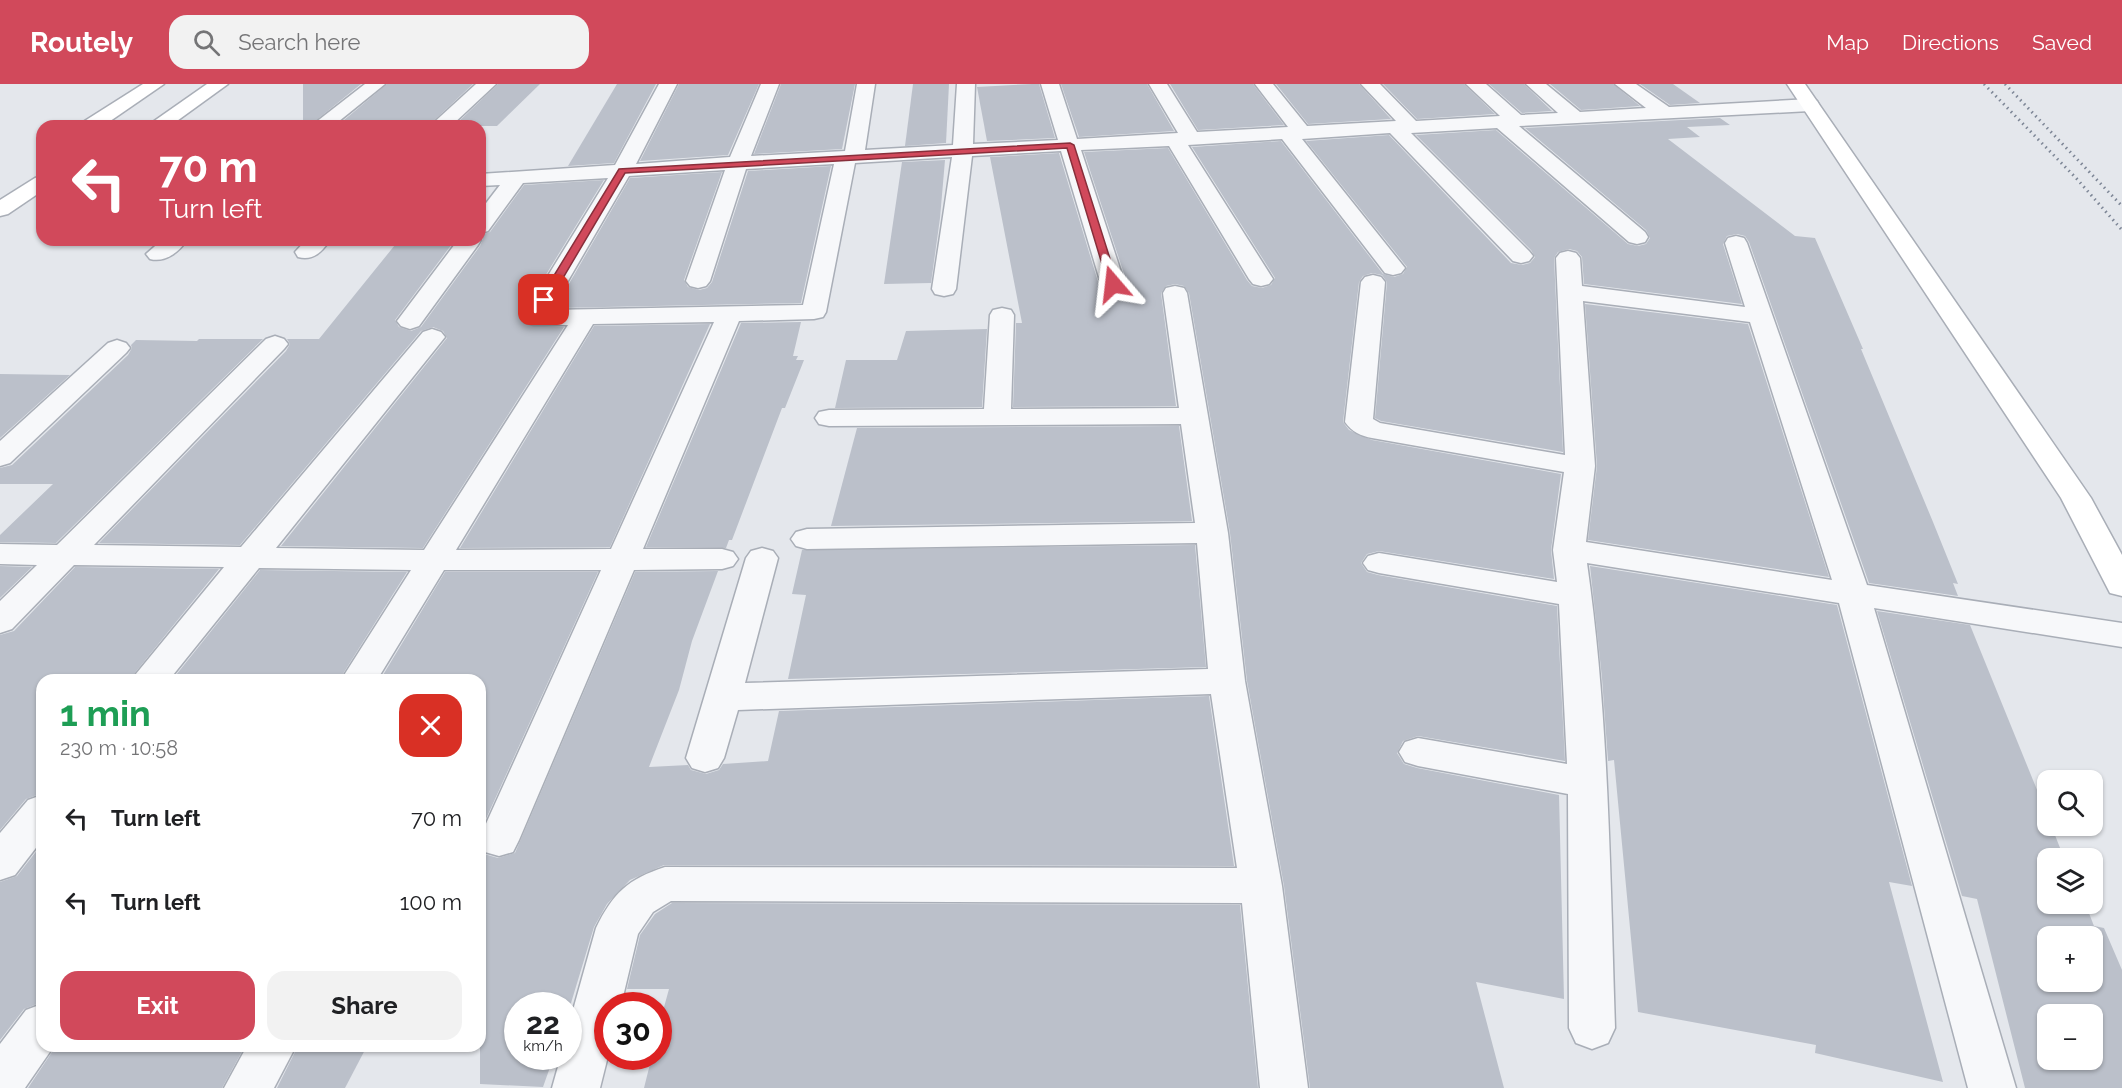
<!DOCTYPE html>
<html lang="en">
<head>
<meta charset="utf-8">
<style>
	:root { --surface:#fff; --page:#f2f2f2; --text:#202124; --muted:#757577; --accent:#d1495b }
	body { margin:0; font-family:Raleway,sans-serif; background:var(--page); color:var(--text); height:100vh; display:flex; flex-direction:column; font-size:22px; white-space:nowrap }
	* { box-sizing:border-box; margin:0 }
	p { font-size:20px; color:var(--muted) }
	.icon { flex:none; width:33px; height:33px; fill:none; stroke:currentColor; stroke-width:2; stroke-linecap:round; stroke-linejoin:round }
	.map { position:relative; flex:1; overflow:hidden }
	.drawer { position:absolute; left:36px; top:590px; width:450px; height:378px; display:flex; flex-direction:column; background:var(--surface); border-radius:18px; box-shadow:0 2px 4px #0004 }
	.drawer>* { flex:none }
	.guide { position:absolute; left:36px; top:36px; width:450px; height:126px; border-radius:18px; box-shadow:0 2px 4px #0004; background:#d1495b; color:#fff; overflow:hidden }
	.fabs { position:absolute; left:2037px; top:686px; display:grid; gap:12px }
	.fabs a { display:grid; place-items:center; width:66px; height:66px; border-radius:12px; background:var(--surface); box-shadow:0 2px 4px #0004; font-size:30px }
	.speed { position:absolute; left:504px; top:908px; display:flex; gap:12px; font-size:30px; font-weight:700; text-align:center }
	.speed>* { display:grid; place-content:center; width:78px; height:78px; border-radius:50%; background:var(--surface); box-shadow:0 2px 4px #0004; line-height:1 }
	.speed small { font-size:15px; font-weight:400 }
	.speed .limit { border:9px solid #d22; background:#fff; color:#111 }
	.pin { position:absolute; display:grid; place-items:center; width:51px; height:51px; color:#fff; margin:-26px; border-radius:12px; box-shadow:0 3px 9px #0006 }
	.me { position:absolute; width:66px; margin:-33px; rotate:343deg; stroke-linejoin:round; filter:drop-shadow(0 0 4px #0008) }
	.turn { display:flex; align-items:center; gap:21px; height:126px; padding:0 24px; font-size:27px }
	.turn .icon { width:78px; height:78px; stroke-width:2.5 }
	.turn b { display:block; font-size:42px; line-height:51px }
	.round { display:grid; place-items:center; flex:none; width:63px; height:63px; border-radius:18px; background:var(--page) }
	.summary { display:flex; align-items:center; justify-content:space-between; height:102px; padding:0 24px }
	h1 { font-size:36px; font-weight:700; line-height:45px; color:#1e9e55 }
	.primary-button { display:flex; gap:12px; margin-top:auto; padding:12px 24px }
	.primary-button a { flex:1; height:69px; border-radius:18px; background:var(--accent); color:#fff; font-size:24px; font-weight:700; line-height:69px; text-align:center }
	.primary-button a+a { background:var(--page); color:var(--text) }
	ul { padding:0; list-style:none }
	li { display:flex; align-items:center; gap:18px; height:84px; padding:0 24px }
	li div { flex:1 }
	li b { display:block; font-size:22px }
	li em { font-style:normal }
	header { display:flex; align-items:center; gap:36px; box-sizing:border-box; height:84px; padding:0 30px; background:var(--accent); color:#fff }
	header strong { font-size:28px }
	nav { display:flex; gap:33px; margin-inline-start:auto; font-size:21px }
	.search { width:420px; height:54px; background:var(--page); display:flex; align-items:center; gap:15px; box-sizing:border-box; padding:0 21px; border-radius:18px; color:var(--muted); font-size:22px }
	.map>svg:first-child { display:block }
	.building { fill:#bbc0ca; fill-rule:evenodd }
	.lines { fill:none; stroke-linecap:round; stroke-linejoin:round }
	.street-casing { stroke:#a9aeb7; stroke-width:3 }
	.secondary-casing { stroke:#a9aeb7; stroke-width:3 }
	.street { fill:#f7f8fa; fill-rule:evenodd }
	.secondary { fill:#fff; fill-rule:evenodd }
	.rail { stroke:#7d8696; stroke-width:3; stroke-dasharray:1.5 4; stroke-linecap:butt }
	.route { fill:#d1495b; stroke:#882f3b; stroke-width:1.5 }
</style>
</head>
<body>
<header>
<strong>Routely</strong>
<div class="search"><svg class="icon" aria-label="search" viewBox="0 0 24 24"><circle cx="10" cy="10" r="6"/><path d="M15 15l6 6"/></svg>Search here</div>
<nav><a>Map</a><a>Directions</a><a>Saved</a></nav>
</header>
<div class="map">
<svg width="2122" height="1004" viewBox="0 0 2122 1004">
	<rect width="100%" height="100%" fill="#e4e7ec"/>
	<g class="building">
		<polygon points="303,0 361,0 309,42 303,42"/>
		<polygon points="387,0 473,0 428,42 337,42"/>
		<polygon points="498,0 540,0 497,42 454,42"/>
		<polygon points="617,0 656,0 614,79 568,82"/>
		<polygon points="679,0 759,0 728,71 640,77"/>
		<polygon points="781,0 855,0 842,65 754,70"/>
		<polygon points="913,0 949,0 946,59 905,62"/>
		<polygon points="1032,0 1039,0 1055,54 987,57 977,3"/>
		<polygon points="1061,0 1147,0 1174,47 1079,53"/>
		<polygon points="1170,0 1253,0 1284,41 1198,46"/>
		<polygon points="1276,0 1359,0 1391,35 1308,40"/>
		<polygon points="1383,0 1464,0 1495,30 1417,35"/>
		<polygon points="1489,0 1524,0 1552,27 1522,29"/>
		<polygon points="1550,0 1613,0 1640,22 1581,26"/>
		<polygon points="1640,0 1673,0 1700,19 1670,21"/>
		<polygon points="1720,34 1730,41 1687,43 1700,53 1668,55 1795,152 1815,154 1863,265 1861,265 1933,438 1958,500 1953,499 1958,512 1869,499 1749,158 1745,152 1737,150 1727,152 1723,160 1742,220 1584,200 1582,173 1577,167 1569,165 1558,168 1554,174 1563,368 1381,337 1375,334 1387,198 1382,191 1372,189 1363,192 1359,198 1343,338 1349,346 1372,356 1561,390 1551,466 1554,495 1379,467 1367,470 1361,479 1367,488 1378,491 1557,522 1565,677 1418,652 1403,657 1397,669 1404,680 1417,684 1559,711 1564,915 1476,898 1504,1004 1310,1004 1284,802 1247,597 1230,449 1189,209 1184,202 1175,200 1166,202 1161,209 1176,322 1013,323 1016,239 1022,239 990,73 1059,69 1099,201 1104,207 1114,209 1123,206 1127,199 1084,68 1168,64 1247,196 1252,202 1262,204 1271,201 1275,194 1192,63 1281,57 1383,190 1394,193 1403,190 1407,183 1306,57 1389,51 1511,179 1522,181 1530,179 1535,173 1531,166 1416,51 1496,46 1628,160 1638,162 1646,160 1650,154 1646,146 1525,44"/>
		<polygon points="945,76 940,134 931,199 884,200 902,78"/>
		<polygon points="831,82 801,219 555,224 630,94 722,88 684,196 688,203 699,206 707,204 712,198 748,87"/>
		<polygon points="604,96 520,233 525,241 564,243 423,464 281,462 447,254 443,247 433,243 421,247 240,461 99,459 286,267 290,260 287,255 319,255 399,156 455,156 395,236 399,243 411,247 421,243 480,162 483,155 480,151 490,148 524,101"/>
		<polygon points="1585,220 1748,240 1829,493 1588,456 1597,382"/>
		<polygon points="801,238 793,272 798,272 796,276 804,276 785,324 782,324 732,456 729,456 726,464 646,463 741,239"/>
		<polygon points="710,240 610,463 460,464 594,242"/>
		<polygon points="987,245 982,323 835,324 846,276 897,276 906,247"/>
		<polygon points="199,255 263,255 56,459 0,458 0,451 53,400 0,400 0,384 12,381 128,271 132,264 131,261 136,256 197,257"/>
		<polygon points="0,290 70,291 0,354"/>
		<polygon points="1179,342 1192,437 831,442 857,344"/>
		<polygon points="1195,461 1206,583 788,595 806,511 792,510 802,466"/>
		<polygon points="0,482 32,483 0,514"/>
		<polygon points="1590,482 1837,521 1912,802 1889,798 1943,998 1815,969 1816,961 1638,928 1614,676 1608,677 1602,594"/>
		<polygon points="75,483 219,485 129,596 42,596 42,709 26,715 0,746 0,551 14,547"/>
		<polygon points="260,486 407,488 339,596 172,596"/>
		<polygon points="718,487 692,557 679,606 649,683 688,681 691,686 706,690 719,686 723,680 768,677 779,627 1209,612 1234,782 664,781 630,796 607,820 594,843 568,929 568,921 518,921 518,972 554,972 543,1003 480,1000 480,760 484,770 498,774 515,769 635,488"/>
		<polygon points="445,488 598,488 480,748 480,596 380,596"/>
		<path d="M 1877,527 L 1970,541 L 2048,733 L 2048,741 L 2051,741 L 2064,774 L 2048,774 L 2048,819 L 2085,819 L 2094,842 L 2104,844 L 2122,886 L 2122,1004 L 2025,1004 L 1977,815 L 1962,812 ZM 2048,852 L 2092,852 L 2092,897 L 2048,897 ZM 2048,930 L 2092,930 L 2092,975 L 2048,975 Z"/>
		<polygon points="42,760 42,913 37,920 24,925 0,956 0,798 17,792"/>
		<polygon points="672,819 1240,821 1258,1004 644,1004 652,972 658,972 658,945 669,905 627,905 640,851 655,830"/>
		<polygon points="56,962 245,962 222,1004 28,1004"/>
		<polygon points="298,962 367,962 345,1004 277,1004"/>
	</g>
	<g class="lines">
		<defs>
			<g id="street">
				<polygon points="365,0 385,0 333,42 311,42"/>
				<polygon points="476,0 496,0 451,42 430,42"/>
				<path d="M 659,0 L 677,0 L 636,80 L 730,73 L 761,0 L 779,0 L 751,72 L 845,67 L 857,0 L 875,0 L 865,66 L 953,61 L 957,0 L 975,0 L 973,60 L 1058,56 L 1041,0 L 1059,0 L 1077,55 L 1178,49 L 1149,0 L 1167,0 L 1197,48 L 1288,43 L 1255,0 L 1273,0 L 1307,42 L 1396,37 L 1361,0 L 1380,0 L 1416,37 L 1500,32 L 1466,0 L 1486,0 L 1521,31 L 1558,29 L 1526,0 L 1546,0 L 1580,28 L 1646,24 L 1615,0 L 1636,0 L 1669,23 L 1810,15 L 1817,17 L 1819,21 L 1817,25 L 1810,27 L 1519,42 L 1645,148 L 1648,153 L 1645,158 L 1637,160 L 1629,158 L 1497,44 L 1411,49 L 1529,167 L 1533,172 L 1529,177 L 1521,179 L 1513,177 L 1390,49 L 1302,55 L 1405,184 L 1401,189 L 1393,191 L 1385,189 L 1282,55 L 1188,61 L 1273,195 L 1269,200 L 1261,202 L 1253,200 L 1249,195 L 1169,62 L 1081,66 L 1125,200 L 1121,205 L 1113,207 L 1105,205 L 1101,200 L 1061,67 L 972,72 L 956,205 L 953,210 L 944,212 L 935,210 L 932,205 L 952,73 L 855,79 L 826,228 L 823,233 L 814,235 L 739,237 L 643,465 L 722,465 L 733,468 L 738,475 L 733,482 L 722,485 L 634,486 L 519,756 L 513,768 L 499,772 L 485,768 L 480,753 L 601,486 L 444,486 L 377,596 L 341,596 L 411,486 L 259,484 L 169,596 L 131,596 L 224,483 L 74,481 L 12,545 L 0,549 L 0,517 L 37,481 L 0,480 L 0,460 L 57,461 L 266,255 L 275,252 L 284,255 L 288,260 L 284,265 L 94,461 L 241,463 L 423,248 L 432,245 L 441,248 L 445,253 L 441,258 L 276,464 L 424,466 L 568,241 L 534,241 L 525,239 L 522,234 L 608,94 L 523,99 L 488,147 L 480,149 L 480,127 L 500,101 L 480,102 L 480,90 L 615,81 ZM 834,80 L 803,221 L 551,226 L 629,92 L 725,86 L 686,197 L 690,202 L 698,204 L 706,202 L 710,197 L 746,85 ZM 714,238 L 611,465 L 456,466 L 593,240 Z"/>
				<path d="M 1736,152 L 1744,154 L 1747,159 L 1867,501 L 2122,539 L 2122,563 L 1874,524 L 2016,1004 L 1968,1004 L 1839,519 L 1587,479 C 1609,632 1610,789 1615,944 L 1608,959 L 1592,965 L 1576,959 L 1569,944 L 1568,710 L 1418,682 L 1405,678 L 1399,668 L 1405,658 L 1418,654 L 1567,680 L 1559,520 L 1379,489 L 1368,486 L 1363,479 L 1368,472 L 1379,469 L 1557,498 L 1553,466 L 1564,388 L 1372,354 C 1361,352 1352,348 1345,338 L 1361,198 L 1365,193 L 1373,191 L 1381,193 L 1385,198 L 1373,335 L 1380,339 L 1565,371 L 1556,174 L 1560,169 L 1568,167 L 1576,169 L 1580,174 L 1582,202 L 1745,223 L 1725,159 L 1728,154 ZM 1583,217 L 1750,238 L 1832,496 L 1586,458 L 1595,382 Z"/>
				<polygon points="480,154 481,156 478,161 419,242 410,245 401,242 397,237 458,156 480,156"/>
				<path d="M 162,156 L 187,156 C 179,168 165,179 150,175 L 146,170 Z"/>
				<path d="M 306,156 L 330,156 C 322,168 313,177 298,173 L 295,168 Z"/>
				<path d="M 1175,202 L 1184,204 L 1187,209 L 1228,449 L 1245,597 L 1282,802 L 1308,1004 L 1260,1004 L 1242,819 L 671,817 L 653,828 L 638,850 L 621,921 L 608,921 L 608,972 L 600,1004 L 552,1004 L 561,972 L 568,972 L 568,944 L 596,844 C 613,809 628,795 665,783 L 1237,784 L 1211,610 L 738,626 L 724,674 L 718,684 L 705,688 L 692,684 L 686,674 L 746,474 L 751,467 L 762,464 L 773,467 L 778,474 L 745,599 L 1208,585 L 1197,459 L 807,465 L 796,462 L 791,455 L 796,448 L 807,445 L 1195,439 L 1181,340 L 829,342 L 819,340 L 815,334 L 819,328 L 829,326 L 984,325 L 990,231 L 993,226 L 1002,224 L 1011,226 L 1014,231 L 1011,325 L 1179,324 L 1163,209 L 1166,204 Z"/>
				<polygon points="117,256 126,259 130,264 126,269 10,379 0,382 0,357 108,259"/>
				<polygon points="42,711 42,756 15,791 0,796 0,749 28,716"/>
				<polygon points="42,920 42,962 54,962 25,1004 0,1004 0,960 26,926"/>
				<polygon points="247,962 296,962 274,1004 224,1004"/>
			</g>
			<g id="secondary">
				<polygon points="143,0 164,0 103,42 80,42 83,38"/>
				<polygon points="207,0 228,0 170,42 147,42"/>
				<polygon points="1787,0 1805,0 2091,414 2122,471 2122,512 2110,509 2061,414"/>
				<polygon points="42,92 42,107 8,130 0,132 0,116 35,94"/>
			</g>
		</defs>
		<use href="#street" class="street-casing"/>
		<use href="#secondary" class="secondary-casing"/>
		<use href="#street" class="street"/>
		<use href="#secondary" class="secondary"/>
		<g class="rail">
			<polyline points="1984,0 2076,94 2122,146"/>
			<polyline points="2005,0 2122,122"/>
		</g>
	</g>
	<polygon class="route" points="1070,59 1074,61 1118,200 1116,202 1108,200 1067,64 625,89 550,216 544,219 539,216 619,85"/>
</svg>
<div class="fabs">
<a><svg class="icon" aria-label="search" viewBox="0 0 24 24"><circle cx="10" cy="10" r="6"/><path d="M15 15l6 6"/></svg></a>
<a><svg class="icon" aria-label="layers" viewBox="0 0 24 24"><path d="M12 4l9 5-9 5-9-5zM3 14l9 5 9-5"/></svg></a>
<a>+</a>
<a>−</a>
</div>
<div class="speed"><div>22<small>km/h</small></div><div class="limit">30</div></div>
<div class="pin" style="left:544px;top:216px;background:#d93025"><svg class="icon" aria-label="arrive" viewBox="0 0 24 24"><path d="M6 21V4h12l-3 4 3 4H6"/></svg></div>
<svg class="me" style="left:1113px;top:200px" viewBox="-20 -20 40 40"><path d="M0-17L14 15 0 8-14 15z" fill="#d1495b" stroke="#fff" stroke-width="4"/></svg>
<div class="guide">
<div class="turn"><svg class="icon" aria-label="left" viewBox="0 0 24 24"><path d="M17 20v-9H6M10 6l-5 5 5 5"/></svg><div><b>70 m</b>Turn left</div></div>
</div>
<section class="drawer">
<div class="summary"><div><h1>1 min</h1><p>230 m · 10:58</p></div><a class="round" style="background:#d93025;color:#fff"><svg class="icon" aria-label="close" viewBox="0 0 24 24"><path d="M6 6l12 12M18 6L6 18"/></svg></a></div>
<ul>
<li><svg class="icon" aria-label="left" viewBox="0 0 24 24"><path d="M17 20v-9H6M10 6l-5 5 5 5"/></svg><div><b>Turn left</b></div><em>70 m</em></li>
<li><svg class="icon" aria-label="left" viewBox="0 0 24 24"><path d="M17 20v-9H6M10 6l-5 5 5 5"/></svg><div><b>Turn left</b></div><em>100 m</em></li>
</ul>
<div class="primary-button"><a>Exit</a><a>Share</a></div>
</section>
</div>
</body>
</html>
